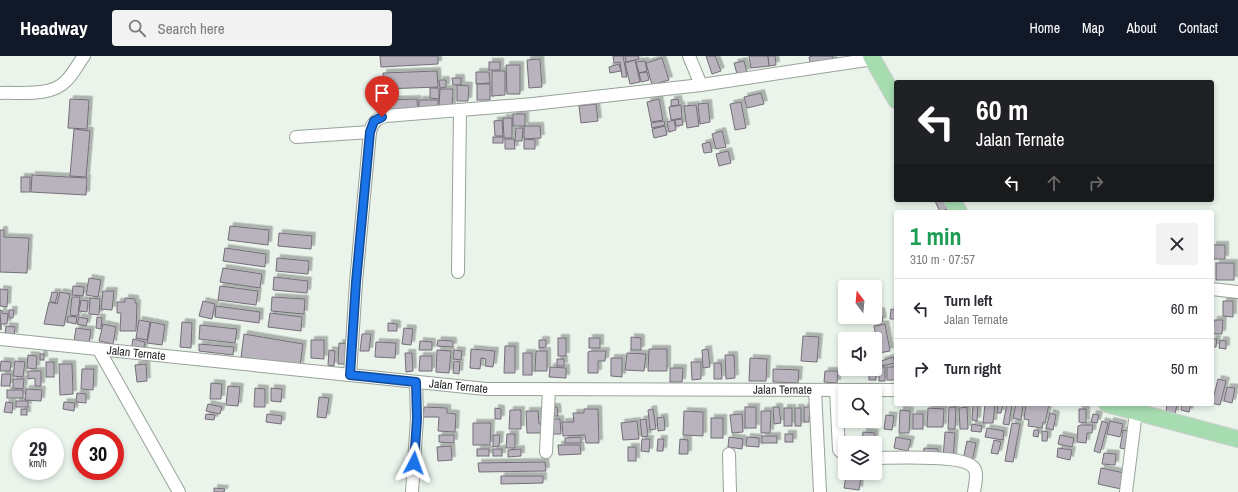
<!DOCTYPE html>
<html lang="en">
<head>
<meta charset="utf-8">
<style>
	:root { --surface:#fff; --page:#f2f2f3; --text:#2b2b33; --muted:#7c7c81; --line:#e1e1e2; --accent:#111827 }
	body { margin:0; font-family:"Archivo Narrow",sans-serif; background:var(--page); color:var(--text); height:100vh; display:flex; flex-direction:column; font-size:15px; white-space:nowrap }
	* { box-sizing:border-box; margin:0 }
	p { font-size:13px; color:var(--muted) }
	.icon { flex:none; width:22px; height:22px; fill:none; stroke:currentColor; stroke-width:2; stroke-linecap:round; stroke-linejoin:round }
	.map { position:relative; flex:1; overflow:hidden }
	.sheet { position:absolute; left:894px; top:154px; width:320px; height:196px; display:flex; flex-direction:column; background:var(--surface); border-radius:4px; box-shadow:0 2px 6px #0003 }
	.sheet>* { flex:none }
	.hud { position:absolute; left:894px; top:24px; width:320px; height:122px; border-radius:4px; box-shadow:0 2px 6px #0003; background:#202124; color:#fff; overflow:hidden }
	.needle { width:26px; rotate:344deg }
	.controls { position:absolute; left:838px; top:224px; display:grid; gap:8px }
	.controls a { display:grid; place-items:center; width:44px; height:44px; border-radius:4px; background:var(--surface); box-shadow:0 2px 6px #0003; font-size:20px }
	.speed { position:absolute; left:12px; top:372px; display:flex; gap:8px; font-size:20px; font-weight:700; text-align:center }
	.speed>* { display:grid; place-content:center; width:52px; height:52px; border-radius:50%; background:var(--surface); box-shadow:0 2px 6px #0003; line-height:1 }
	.speed small { font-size:10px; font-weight:400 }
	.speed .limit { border:6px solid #d22; background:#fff; color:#111 }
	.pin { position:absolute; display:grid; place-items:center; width:34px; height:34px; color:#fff; margin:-41px -17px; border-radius:50% 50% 50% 0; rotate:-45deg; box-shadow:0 0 4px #0007 }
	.pin .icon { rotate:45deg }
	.me { position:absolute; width:44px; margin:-22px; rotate:4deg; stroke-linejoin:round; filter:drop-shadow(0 0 3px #0008) }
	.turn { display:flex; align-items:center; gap:14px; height:84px; padding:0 16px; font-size:18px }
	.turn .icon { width:52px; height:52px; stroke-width:2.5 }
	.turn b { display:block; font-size:28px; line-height:34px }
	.lanes { display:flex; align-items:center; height:38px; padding:0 16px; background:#0003; justify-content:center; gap:20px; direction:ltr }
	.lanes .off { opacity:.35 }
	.round { display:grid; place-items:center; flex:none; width:42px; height:42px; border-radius:4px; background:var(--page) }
	.summary { display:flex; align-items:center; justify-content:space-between; height:68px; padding:0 16px }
	h1 { font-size:24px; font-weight:700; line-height:30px; color:#1e9e55 }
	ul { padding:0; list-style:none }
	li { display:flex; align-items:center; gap:12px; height:60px; padding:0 16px; border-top:1px solid var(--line) }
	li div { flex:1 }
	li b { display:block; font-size:15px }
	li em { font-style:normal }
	header { display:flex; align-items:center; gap:24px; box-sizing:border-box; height:56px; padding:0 20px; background:var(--accent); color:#fff }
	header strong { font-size:19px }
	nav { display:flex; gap:22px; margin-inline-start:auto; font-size:14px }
	.search { width:280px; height:36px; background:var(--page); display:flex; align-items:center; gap:10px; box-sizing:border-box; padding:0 14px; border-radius:4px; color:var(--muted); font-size:15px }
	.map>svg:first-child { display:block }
	.building { fill:#b9b3be; stroke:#736e78; filter:url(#shadow) }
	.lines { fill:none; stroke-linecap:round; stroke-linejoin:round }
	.minor-casing { stroke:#98a299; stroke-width:14 }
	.major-casing { stroke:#cecece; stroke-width:18 }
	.minor { stroke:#fff; stroke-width:12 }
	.major { stroke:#a6dcb0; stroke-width:16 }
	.route-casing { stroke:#114b97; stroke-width:10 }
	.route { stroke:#1a73e8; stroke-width:7 }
	.labels { text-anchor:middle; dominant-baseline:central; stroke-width:3; stroke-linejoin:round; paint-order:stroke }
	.street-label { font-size:12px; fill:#1e221f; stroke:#fdfffd }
</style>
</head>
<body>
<header>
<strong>Headway</strong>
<div class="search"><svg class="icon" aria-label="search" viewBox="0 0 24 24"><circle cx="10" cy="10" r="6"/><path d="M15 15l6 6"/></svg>Search here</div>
<nav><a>Home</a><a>Map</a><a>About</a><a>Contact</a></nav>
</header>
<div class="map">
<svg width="1238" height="436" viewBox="0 0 1238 436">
	<defs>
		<filter id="shadow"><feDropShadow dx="3.5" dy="-3.5" stdDeviation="0" flood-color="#0004"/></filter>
	</defs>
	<rect width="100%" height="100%" fill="#eaf4eb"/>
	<g class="building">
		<polygon points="380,0 438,0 438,8 381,11"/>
		<polygon points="613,0 623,0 627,21 622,21 620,6 614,7"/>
		<polygon points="625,0 638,0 639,3 626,6"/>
		<polygon points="706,0 715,0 721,15 712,18"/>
		<polygon points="749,0 768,0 769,10 751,12"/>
		<polygon points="768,0 775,0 776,9 769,10"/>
		<polygon points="813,0 832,0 834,6 811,11 809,1"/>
		<polygon points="662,2 669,24 652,29 646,7"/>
		<polygon points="540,3 542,31 529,32 527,4"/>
		<polygon points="635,4 640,26 630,28 625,7"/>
		<polygon points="645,5 647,15 639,17 636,6"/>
		<polygon points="744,5 747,16 737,18 734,7"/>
		<rect x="489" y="6" width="11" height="8"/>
		<polygon points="619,8 621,15 610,17 609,11"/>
		<polygon points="506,9 520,9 520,38 507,38"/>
		<polygon points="437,15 438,31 384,33 383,17"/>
		<polygon points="492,15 505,15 505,39 492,40"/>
		<polygon points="476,16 489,16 490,27 476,28"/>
		<polygon points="647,16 649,24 641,26 639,17"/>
		<polygon points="452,22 461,22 461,29 453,29"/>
		<polygon points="439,24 446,24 446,31 440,32"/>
		<rect x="477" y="28" width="13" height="16"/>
		<polygon points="457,29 469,30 468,45 457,45"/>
		<polygon points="430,32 439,32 439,43 430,42"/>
		<polygon points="440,33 453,33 452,51 439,50"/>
		<polygon points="761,37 764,48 747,52 744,41"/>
		<polygon points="70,43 89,44 87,73 68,72"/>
		<polygon points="417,43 418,55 385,57 384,44"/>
		<polygon points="659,43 663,64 651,66 647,46"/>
		<polygon points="678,43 679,49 671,50 671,44"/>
		<rect x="419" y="44" width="19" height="11"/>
		<polygon points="741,46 746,72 735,74 730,48"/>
		<polygon points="708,47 710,66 700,68 698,48"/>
		<polygon points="596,48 598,65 581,67 579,50"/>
		<polygon points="681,49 682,62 671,64 669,51"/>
		<polygon points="696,49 699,70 687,72 684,50"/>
		<rect x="513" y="58" width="12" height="12"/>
		<polygon points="503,62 512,62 512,82 504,82"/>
		<polygon points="682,63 683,69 676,70 675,64"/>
		<polygon points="502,64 503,80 495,80 494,65"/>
		<polygon points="674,64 676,74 669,76 667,66"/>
		<polygon points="664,65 665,69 652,72 651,67"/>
		<polygon points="524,70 540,70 541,82 524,83"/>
		<polygon points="665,70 667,79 654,82 652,73"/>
		<polygon points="516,72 523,72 522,85 515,85"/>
		<polygon points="74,73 90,75 86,121 70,120"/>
		<polygon points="722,75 726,91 716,93 712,78"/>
		<rect x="493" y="81" width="10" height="6"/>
		<polygon points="505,83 514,83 515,93 505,93"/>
		<polygon points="524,83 535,84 535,93 524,93"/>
		<polygon points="710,86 712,96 704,97 702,88"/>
		<polygon points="728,95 731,107 719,110 716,98"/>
		<polygon points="32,119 87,122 86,139 31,136"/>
		<rect x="21" y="121" width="9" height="15"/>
		<polygon points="938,144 943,144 947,153 940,156 935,145"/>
		<polygon points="230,170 269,174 268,189 228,184"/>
		<polygon points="0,174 4,174 4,181 29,182 27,217 0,216"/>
		<polygon points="279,177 312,180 311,193 278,190"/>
		<rect x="1213" y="189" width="12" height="14"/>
		<polygon points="225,192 266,198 265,211 223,205"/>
		<polygon points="277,202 309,205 308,218 276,215"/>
		<rect x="1216" y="207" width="18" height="17"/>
		<polygon points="223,212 262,218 260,232 220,226"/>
		<polygon points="274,221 308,225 307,237 273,234"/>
		<polygon points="89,222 101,224 98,241 86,239"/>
		<polygon points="73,230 84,231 83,240 72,239"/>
		<polygon points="220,230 258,235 256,249 218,244"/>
		<polygon points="0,233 8,234 7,251 0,250"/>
		<polygon points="103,235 114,235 112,254 101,253"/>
		<polygon points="52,236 58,237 55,247 50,245"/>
		<polygon points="60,236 70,238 64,270 44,268 49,246 57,248"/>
		<polygon points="72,241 80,241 78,260 70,259"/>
		<polygon points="272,241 305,243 304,258 271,255"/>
		<polygon points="90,242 100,243 99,259 89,258"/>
		<polygon points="125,242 135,243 135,247 137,247 136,275 120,275 121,257 117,257 117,246 125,246"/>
		<polygon points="81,244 88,245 87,256 79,255"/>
		<polygon points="203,245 215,248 212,263 199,260"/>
		<polygon points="1223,245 1233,245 1233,261 1223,260"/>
		<polygon points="216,250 260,256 259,267 215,261"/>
		<polygon points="891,253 896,254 896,263 890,263"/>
		<polygon points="0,254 3,255 2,257 8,258 7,268 1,268 1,274"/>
		<polygon points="9,254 14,254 13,262 9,262"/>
		<polygon points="881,255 883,265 875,267 875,256"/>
		<polygon points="270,257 302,261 301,275 268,271"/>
		<polygon points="68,260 77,261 76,268 67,266"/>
		<polygon points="79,261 88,263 86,270 77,268"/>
		<polygon points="97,261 102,262 101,273 96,272"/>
		<polygon points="139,264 150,266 147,284 136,282"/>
		<polygon points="1214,264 1223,264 1222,278 1213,278"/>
		<polygon points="151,266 165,269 162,289 147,287"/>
		<polygon points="182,266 192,267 191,292 180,291"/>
		<polygon points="388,267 397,268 397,275 388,275"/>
		<polygon points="103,268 116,271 113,288 99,285"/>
		<polygon points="885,268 890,295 879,297 874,270"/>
		<polygon points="200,269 237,273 235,287 199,283"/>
		<polygon points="6,270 15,271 14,280 5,278"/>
		<polygon points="76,272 91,274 89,287 74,285"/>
		<polygon points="404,272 413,273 411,289 402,288"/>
		<polygon points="244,278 303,288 300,310 241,301"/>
		<polygon points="362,278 371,278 369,295 360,295"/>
		<polygon points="803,280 819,281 817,306 801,305"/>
		<polygon points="631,281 641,282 641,294 631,294"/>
		<rect x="558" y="282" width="8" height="18"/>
		<rect x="589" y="282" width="11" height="10"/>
		<polygon points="133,283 145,286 143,296 131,294"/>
		<polygon points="1212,283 1217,283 1216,291 1212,291"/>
		<polygon points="311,284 324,284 324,303 311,302"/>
		<polygon points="438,284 453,285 453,291 437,290"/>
		<polygon points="539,284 546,284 546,291 539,292"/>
		<polygon points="1220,284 1226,285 1226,293 1219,292"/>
		<polygon points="420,285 432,286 432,294 419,294"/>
		<polygon points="376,286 396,287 395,302 375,301"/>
		<polygon points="339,287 349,288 348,308 338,308"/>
		<polygon points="199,288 234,291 233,299 199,295"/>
		<polygon points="505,290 515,290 515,317 504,317"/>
		<polygon points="471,293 495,295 493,311 485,310 486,303 481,302 480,313 470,312"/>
		<polygon points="649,293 667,293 667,315 648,315"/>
		<polygon points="708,293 710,311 703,312 702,294"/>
		<polygon points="329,294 335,295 334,310 328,309"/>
		<polygon points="437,294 451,295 449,317 436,316"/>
		<polygon points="454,294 462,295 461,304 453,303"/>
		<polygon points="536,295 547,295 547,315 535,315"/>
		<polygon points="592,295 606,295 605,305 598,305 598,317 588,317 588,296"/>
		<polygon points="405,297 412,297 413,315 406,316"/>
		<rect x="523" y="297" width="9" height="22"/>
		<polygon points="627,297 646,298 644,315 625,314"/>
		<rect x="40" y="298" width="4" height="6"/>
		<polygon points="28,299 37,300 36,313 27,312"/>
		<polygon points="725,299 734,299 735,322 726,323"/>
		<polygon points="420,300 432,300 432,315 419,315"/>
		<polygon points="893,301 895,307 882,310 881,305"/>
		<polygon points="611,302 622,302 622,321 611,320"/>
		<polygon points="750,302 767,303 766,325 749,325"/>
		<rect x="557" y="303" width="7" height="7"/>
		<polygon points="1,305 11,306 10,315 0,315"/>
		<polygon points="15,305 25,306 23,321 13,320"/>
		<polygon points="454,305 460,306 459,318 453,317"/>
		<rect x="46" y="306" width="8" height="15"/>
		<polygon points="691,306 701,306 701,323 692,324"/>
		<polygon points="714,307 721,307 722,323 714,323"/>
		<polygon points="59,308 72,308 73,338 60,339"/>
		<polygon points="146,308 147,325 137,326 135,309"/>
		<polygon points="550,311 566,312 566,322 549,321"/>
		<rect x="879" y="311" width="6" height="14"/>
		<rect x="887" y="311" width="9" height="13"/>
		<polygon points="670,312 683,312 682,326 670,326"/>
		<polygon points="876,312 876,324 869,324 869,313"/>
		<polygon points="82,313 94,313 93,334 81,333"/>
		<polygon points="773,313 799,314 798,327 773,326"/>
		<rect x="847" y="313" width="17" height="2"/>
		<polygon points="28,315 41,315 41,330 35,330 35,322 28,323"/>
		<polygon points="825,315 838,315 837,327 824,326"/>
		<polygon points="2,318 11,318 10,330 1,330"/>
		<polygon points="13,323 24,323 23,333 13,332"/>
		<polygon points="1218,323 1226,325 1220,349 1212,347"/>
		<polygon points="211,327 222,328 221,343 210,343"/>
		<polygon points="228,330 240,331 238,350 226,349"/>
		<polygon points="1227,331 1235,332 1232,347 1224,345"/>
		<polygon points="255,332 265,333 265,351 254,351"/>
		<polygon points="271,332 282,333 281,346 271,345"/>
		<polygon points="26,333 42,334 41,345 25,344"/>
		<rect x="7" y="334" width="16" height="8"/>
		<polygon points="77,337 86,338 86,347 76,346"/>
		<polygon points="319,341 329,342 326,362 317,361"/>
		<rect x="16" y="345" width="12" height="6"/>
		<polygon points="6,346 13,347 12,357 4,356"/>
		<polygon points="64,346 75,347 74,355 63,353"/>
		<polygon points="208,348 222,351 220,358 206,355"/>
		<polygon points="985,348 995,348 993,367 983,367"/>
		<polygon points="998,348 1003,348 1001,357 997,357"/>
		<polygon points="1007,348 1012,348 1009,369 1003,368"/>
		<polygon points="1016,348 1023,348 1021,364 1013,362"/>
		<polygon points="1026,348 1049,348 1045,367 1043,366 1042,372 1028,370 1029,364 1024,363"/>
		<polygon points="1167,348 1177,348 1175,358 1166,356"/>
		<polygon points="1182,348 1191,348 1189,356 1181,354"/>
		<polygon points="973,349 978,349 977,365 972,364"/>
		<polygon points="424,351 447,352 447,357 456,358 455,376 438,375 439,361 423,361"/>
		<polygon points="550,351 557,351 558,360 551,360"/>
		<rect x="745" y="351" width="11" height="21"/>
		<polygon points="773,351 779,351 781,367 774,368"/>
		<polygon points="804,351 810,351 809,366 804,366"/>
		<polygon points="949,351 956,351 955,373 948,373"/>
		<polygon points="967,351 968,373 960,373 959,352"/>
		<polygon points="495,352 501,353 501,363 495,363"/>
		<rect x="784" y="352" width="8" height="18"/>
		<rect x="795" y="352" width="6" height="18"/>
		<polygon points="928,352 944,353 943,371 927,371"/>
		<rect x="21" y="353" width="6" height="6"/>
		<polygon points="584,353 598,353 599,387 586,387 585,379 563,380 562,366 574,366 573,357 584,357"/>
		<polygon points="653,353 656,373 650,374 648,354"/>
		<polygon points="1079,353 1086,353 1086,367 1079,366"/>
		<polygon points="510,354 521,354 521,373 509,373"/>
		<polygon points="900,354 910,355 909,377 899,377"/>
		<polygon points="526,355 538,355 539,368 546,368 546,377 527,377"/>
		<polygon points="684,355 703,356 703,380 683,379"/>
		<polygon points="761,355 771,355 770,377 761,377"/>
		<polygon points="875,355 878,356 877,370 867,370 867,365 875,365"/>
		<polygon points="1050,357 1056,359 1053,374 1046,372"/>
		<polygon points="206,358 215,359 214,364 205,363"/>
		<polygon points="267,358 282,360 281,368 266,366"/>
		<polygon points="742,358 743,376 732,377 730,359"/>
		<rect x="913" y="358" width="10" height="15"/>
		<polygon points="1093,358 1099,359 1097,367 1091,366"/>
		<polygon points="886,359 894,360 892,374 884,373"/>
		<polygon points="664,361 665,374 658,375 657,362"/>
		<rect x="711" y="362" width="12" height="20"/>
		<polygon points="552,363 560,363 561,378 553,378"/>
		<polygon points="646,363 648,380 642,381 640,364"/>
		<polygon points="637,365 639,383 623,384 621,367"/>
		<polygon points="1102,365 1108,367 1100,397 1094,395"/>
		<polygon points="1110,365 1123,368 1120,381 1107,378"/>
		<polygon points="473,367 491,367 490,389 473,389"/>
		<polygon points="1012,367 1020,368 1013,406 1005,405"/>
		<polygon points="972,368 982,370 981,376 971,375"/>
		<polygon points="1081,369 1093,369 1092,377 1087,377 1086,387 1077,386 1078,370"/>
		<polygon points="987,372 1004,375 1003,384 985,381"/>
		<polygon points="1034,374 1039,374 1038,381 1033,380"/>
		<polygon points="1123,374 1133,376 1130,394 1120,392"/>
		<polygon points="1042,375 1048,376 1047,385 1042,385"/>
		<polygon points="863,376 875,377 874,387 862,387"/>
		<polygon points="945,376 955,377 953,403 943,402"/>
		<polygon points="507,378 515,378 515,392 506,392"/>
		<rect x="785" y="378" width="8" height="8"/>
		<polygon points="439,379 454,379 454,387 439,386"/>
		<polygon points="493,379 500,379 499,390 493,391"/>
		<polygon points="1060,379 1074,382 1072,391 1058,388"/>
		<rect x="762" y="380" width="15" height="7"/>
		<polygon points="581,381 581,387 565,387 565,382"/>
		<polygon points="729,381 743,383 742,393 728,391"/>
		<polygon points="747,381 759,382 759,391 746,390"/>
		<polygon points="896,381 911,384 908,395 894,392"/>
		<polygon points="642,383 650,383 649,396 641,395"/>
		<polygon points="658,383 664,383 663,395 657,395"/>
		<polygon points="680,383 688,384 688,398 679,398"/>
		<polygon points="994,384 1001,386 998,398 991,397"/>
		<polygon points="967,385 976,387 972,406 963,404"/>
		<polygon points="558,389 580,389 581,398 559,399"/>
		<polygon points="451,390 452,404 438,405 437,391"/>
		<rect x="628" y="391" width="8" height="14"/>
		<polygon points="924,392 938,393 938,400 923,399"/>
		<polygon points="1058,392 1072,394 1070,404 1057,401"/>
		<rect x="477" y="393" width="12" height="7"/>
		<rect x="493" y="393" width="9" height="7"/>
		<polygon points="521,393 521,400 508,401 508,394"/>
		<polygon points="1104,397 1116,398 1115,409 1102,408"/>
		<polygon points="545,406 546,415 479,416 478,407"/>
		<polygon points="1101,412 1124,417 1121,433 1098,428"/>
		<polygon points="501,420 543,420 543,427 501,428"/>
		<polygon points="846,420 861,421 859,434 844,432"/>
		<polygon points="214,432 225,433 224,436 214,436"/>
	</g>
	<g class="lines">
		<defs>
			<g id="minor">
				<polyline points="689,0 701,29"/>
				<path d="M 0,37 C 20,36 51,41 66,25 C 73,18 78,8 84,0"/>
				<polyline points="296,81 370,76"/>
				<polyline points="458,216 460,54"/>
				<polyline points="1212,233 1238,236"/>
				<path id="s1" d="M 0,283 L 486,333 L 896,334"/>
				<polyline points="99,294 179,436"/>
				<path d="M 350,319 L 356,226 L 370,76 C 372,67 376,62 386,60 L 533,48 L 701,29 L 873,3"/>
				<polyline points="815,334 820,436"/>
				<polyline points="836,334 839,394 845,399"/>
				<polyline points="546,396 549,333"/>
				<polyline points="729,398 730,436"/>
				<path d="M 875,402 C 893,402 965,398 974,412 C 978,418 975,429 974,436"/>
				<polyline points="412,436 417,363 416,326"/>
				<polyline points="1126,436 1137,348"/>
			</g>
			<g id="major">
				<polyline points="871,0 896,44"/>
				<polyline points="952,144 959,156"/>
				<polyline points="1107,348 1238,383"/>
			</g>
		</defs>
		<use href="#minor" class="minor-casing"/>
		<use href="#major" class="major-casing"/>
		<use href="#minor" class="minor"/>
		<use href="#major" class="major"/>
	</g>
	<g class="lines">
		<defs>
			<polyline id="route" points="382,61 374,65 370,76 356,226 350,319 416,326 417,363 414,407"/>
		</defs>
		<use href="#route" class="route-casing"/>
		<use href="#route" class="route"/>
	</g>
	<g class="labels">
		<g class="street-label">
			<text stroke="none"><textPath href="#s1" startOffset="137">Jalan Ternate</textPath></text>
			<text stroke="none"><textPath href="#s1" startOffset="461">Jalan Ternate</textPath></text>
			<text stroke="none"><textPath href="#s1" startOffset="785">Jalan Ternate</textPath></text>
		</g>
	</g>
</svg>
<div class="controls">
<a><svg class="needle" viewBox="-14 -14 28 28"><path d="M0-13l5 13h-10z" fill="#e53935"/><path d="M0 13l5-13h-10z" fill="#7c7c81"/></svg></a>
<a><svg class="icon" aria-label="sound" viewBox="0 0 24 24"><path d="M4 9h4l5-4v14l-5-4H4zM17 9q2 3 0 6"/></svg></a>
<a><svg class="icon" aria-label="search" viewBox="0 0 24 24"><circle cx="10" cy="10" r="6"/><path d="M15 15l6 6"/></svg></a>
<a><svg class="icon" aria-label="layers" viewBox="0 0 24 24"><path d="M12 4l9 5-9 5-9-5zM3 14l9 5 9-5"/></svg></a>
</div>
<div class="speed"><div>29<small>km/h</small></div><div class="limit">30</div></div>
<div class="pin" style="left:382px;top:61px;background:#d93025"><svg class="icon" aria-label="arrive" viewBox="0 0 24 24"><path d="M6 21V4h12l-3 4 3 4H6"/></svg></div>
<svg class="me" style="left:414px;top:407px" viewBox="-20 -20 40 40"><path d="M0-17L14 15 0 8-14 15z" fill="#1a73e8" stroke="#fff" stroke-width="4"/></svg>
<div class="hud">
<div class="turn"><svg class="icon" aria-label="left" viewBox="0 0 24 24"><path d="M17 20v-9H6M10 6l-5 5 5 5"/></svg><div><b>60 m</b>Jalan Ternate</div></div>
<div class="lanes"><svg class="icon" aria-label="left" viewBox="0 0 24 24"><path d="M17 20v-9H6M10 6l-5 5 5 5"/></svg><svg class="icon off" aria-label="ahead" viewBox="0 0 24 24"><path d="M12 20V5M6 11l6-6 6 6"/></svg><svg class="icon off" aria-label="right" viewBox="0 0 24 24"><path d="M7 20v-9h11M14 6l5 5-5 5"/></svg></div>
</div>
<section class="sheet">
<div class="summary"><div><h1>1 min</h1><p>310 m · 07:57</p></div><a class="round"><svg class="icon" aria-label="close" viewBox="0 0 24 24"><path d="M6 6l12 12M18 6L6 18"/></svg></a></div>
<ul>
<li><svg class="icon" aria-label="left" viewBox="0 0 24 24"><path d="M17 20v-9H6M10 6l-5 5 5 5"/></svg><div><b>Turn left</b><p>Jalan Ternate</p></div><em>60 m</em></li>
<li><svg class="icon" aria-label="right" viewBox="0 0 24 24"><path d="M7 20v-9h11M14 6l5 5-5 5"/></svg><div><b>Turn right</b></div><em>50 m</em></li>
</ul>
</section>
</div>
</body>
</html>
